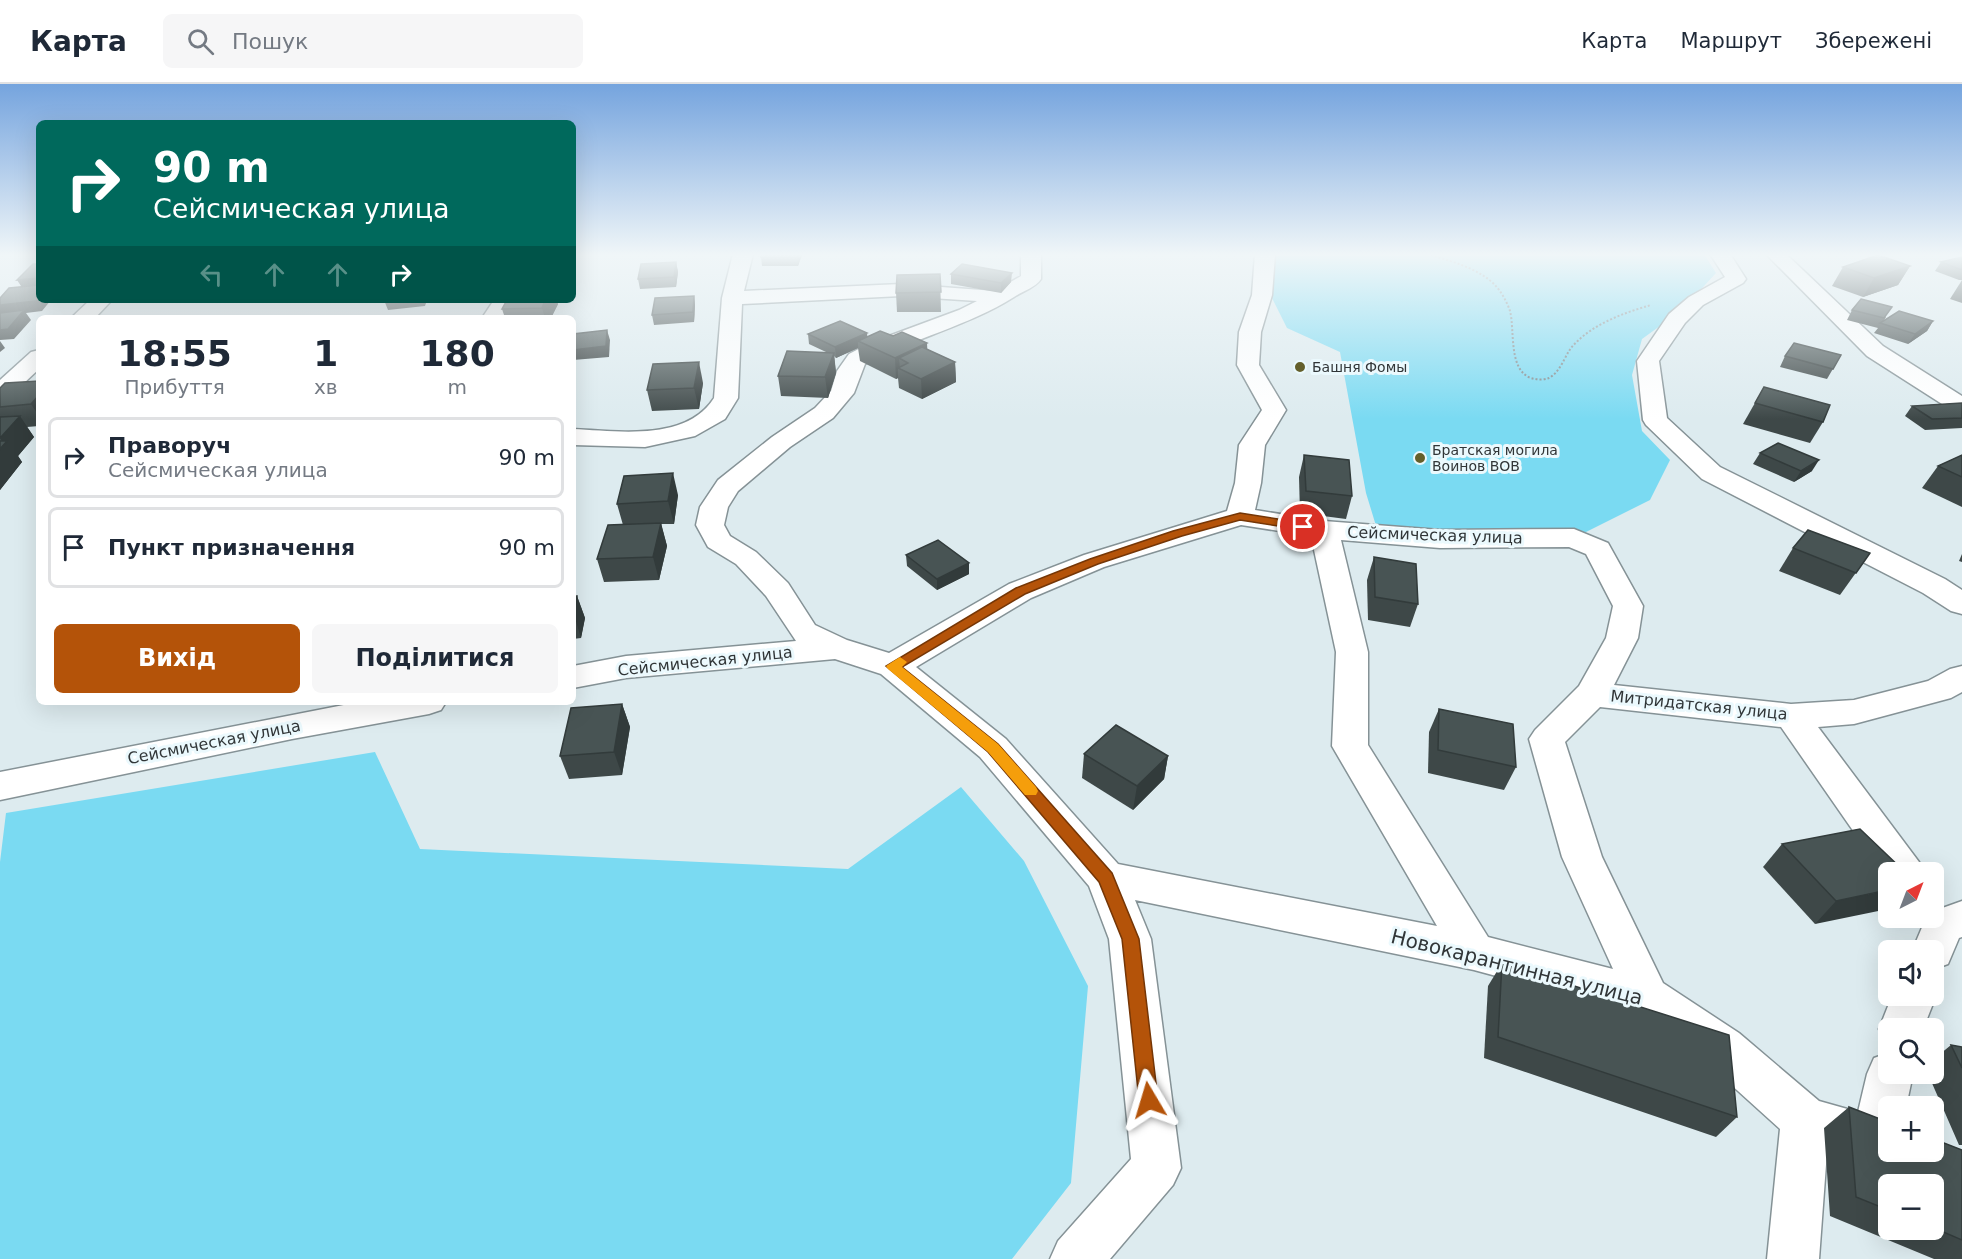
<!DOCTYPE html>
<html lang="uk">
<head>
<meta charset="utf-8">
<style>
	:root { --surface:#fff; --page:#f6f6f7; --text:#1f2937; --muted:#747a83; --line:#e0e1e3; --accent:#b45309 }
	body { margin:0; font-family:"DejaVu Sans",sans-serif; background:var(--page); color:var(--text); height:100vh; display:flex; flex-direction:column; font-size:22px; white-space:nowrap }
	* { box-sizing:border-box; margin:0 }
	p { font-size:20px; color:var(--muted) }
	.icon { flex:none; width:33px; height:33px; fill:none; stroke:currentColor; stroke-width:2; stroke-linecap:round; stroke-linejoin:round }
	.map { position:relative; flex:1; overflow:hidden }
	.drawer { position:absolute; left:36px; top:231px; width:540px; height:390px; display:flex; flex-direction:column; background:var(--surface); border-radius:9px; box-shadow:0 6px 24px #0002 }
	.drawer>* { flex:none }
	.hud { position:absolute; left:36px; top:36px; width:540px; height:183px; border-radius:9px; box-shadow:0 6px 24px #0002; background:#00695c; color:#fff; overflow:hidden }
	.needle { width:39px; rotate:42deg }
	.tools { position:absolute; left:1878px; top:778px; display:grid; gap:12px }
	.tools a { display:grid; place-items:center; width:66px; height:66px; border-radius:9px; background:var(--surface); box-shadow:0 6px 24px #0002; font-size:30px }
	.pin { position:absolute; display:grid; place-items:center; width:51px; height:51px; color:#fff; margin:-26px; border:3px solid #fff; border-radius:50%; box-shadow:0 2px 6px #0007 }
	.me { position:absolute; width:66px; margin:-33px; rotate:353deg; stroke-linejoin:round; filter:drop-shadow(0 0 4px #0008) }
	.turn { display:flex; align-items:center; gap:21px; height:126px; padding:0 18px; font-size:27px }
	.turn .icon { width:78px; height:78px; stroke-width:2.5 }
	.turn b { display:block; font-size:42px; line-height:51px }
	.lanes { display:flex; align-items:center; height:57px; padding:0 18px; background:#0003; justify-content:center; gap:30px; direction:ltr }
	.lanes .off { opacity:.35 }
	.eta { display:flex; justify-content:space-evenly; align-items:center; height:102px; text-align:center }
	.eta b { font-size:36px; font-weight:600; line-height:42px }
	.button { display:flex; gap:12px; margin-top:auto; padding:12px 18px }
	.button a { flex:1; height:69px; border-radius:9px; background:var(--accent); color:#fff; font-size:24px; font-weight:600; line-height:69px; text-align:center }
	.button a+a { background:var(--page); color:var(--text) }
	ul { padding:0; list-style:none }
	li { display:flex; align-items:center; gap:18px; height:81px; margin:0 12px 9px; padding:0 6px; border:3px solid var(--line); border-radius:9px }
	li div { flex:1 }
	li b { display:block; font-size:22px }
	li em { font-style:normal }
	header { display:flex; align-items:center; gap:36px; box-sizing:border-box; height:84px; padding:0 30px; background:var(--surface); border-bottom:2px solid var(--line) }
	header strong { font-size:28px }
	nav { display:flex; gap:33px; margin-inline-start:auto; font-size:21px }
	.search { width:420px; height:54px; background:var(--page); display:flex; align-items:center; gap:15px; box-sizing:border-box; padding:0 21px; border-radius:9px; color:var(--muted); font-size:22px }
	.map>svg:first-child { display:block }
	.green { fill:#7adaf2 }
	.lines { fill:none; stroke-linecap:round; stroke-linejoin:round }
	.street-casing { stroke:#859296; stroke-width:3 }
	.path { stroke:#818a8d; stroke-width:2; stroke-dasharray:2 2; stroke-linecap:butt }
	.street { fill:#fff; fill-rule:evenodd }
	.wall { fill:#3e4848; fill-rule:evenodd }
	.shaded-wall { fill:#323b3b }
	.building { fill:#485454; stroke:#323b3b; stroke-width:1.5 }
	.route { fill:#b45309; stroke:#753606; stroke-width:1.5 }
	.slow { fill:#f59e0b }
	.poi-dot { fill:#645f2b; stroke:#ebf9fd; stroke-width:2 }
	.labels { text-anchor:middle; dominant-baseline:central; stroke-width:6; stroke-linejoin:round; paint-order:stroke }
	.far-poi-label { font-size:14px; fill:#313638; stroke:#ebf9fd; text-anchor:start }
	.street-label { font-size:16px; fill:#313638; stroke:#ebf9fd }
	.near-street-label { font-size:20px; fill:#313638; stroke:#ebf9fd }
</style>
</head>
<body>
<header>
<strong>Карта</strong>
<div class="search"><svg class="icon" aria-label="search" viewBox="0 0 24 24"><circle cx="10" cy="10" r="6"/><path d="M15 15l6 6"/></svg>Пошук</div>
<nav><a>Карта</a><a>Маршрут</a><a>Збережені</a></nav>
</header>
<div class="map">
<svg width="1962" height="1175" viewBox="0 0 1962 1175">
	<rect width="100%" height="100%" fill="#ddebef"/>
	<g class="green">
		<polygon points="1273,170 1704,170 1716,189 1682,226 1642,255 1632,291 1642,347 1670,376 1650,416 1574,454 1377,445 1366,409 1340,268 1287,244 1270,210"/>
		<polygon points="375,668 420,765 848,785 961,703 1024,777 1088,902 1071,1099 1012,1175 0,1175 0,778 6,729"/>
	</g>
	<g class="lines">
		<defs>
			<g id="street">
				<path d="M 733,170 L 753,170 L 744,207 L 901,200 L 995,207 L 1021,192 L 1021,170 L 1041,170 L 1041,195 C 1035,204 1023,207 1014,213 C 968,242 914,254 865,280 L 854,309 L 833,334 L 790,363 L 738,407 L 728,423 L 724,441 L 730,452 L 756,468 L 788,499 L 815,541 L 847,556 L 889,569 L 1009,500 L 1084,471 L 1227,427 L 1235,399 L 1239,361 L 1262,326 L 1237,281 L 1239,248 L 1252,211 L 1255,170 L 1275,170 L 1272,211 L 1261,248 L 1259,281 L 1286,326 L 1265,361 L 1261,399 L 1255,426 L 1324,437 L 1440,446 L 1574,445 L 1608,459 L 1643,522 L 1638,554 L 1614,601 L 1791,620 L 1854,616 L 1928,597 L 1950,585 L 1962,582 L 1962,608 L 1951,614 L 1854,640 L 1818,643 L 1919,778 L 1925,789 L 1888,789 L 1888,797 L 1781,643 L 1600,623 L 1565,658 L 1602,773 L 1663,899 L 1739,949 L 1819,1017 L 1858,1028 L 1867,990 L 1874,974 L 1888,969 L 1888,990 L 1913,990 L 1906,1023 L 1888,1023 L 1888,1068 L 1910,1068 L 1905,1079 L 1888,1086 L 1827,1067 L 1819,1175 L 1767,1175 L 1780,1045 L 1707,979 L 1636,930 L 1474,886 L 1135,816 L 1151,855 L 1181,1084 L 1173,1101 L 1110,1175 L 1050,1175 L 1058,1157 L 1131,1075 L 1109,855 L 1089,802 L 980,673 L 881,590 L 835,575 L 626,594 L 573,604 L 573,582 L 626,572 L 796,557 L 766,512 L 736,480 L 708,463 L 696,441 L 700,423 L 718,396 L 772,353 L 815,324 L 831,307 L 837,287 L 849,270 L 870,259 L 959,226 L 977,217 L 901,212 L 742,220 L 738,314 L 725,335 L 695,352 L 645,363 L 573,361 L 573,345 C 618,347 686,358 714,314 L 722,214 ZM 1241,441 L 1311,452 L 1336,568 L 1332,662 L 1437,842 L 1118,780 L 1006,655 L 916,583 L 1031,514 L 1104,483 ZM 1341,456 L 1440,464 L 1569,463 L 1586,470 L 1613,522 L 1606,554 L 1579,602 L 1535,646 L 1529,655 L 1562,773 L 1613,885 L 1488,853 L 1368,661 L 1368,568 Z"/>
				<polygon points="1710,170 1730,170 1746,195 1743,199 1703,221 1685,239 1659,277 1667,334 1720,383 1945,495 1962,506 1962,530 1951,527 1923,509 1702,395 1646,341 1643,336 1637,277 1669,230 1689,213 1725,193"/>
				<polygon points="1766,170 1786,170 1883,262 1962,312 1962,329 1953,327 1867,272"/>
				<polygon points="90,216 112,216 95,234 71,234"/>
				<polygon points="494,216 514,216 504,234 482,234"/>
				<polygon points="39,266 39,285 8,314 0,316 0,296 31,268"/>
				<polygon points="359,618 446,618 441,626 429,630 292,655 0,716 0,688"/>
				<polygon points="1962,817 1962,853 1959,854 1948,880 1934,885 1934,867 1912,867 1926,834 1934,834 1934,827"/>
				<polygon points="1934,907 1936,912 1923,945 1888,945 1888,961 1885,960 1879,945 1892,912 1934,912"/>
			</g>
		</defs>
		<use href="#street" class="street-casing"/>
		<path class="path" d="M 1427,170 C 1450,177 1476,183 1494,200 C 1501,207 1507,218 1510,227 C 1515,246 1508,286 1531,294 C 1537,296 1544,296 1549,294 C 1560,288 1564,274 1571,264 C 1590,241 1623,229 1651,221"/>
		<use href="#street" class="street"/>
	</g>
	<g class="wall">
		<polygon points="802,171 798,182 762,182 761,173"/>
		<polygon points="1962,173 1962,196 1959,196 1935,187 1941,178"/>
		<polygon points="676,178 678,188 676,203 640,205 638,195"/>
		<polygon points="1910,182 1898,201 1863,213 1832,202 1843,183"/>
		<polygon points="940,190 941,228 897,228 896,209"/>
		<polygon points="951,190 1011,198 1001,209 951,200"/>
		<polygon points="1962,196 1962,219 1950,215"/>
		<polygon points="694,212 695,221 694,238 654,241 652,231"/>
		<polygon points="558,220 551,234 505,234 502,225"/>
		<polygon points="1852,226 1886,233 1883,238 1933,237 1927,247 1908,260 1874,249 1878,244 1847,236"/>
		<polygon points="867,249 867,252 893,252 927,259 927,265 955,278 956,298 922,315 899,304 898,294 896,295 860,277 858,264 836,274 834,272 836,289 828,314 781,312 778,292 826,268 809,260 808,250"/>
		<polygon points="1841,271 1827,295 1780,283 1785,272"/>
		<polygon points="39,297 39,342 27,343 34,353 18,372 22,378 0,406 0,304"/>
		<polygon points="703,299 699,325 652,327 647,306"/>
		<polygon points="1764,303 1823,338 1810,359 1743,340"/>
		<polygon points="1962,319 1962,344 1925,346 1905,332 1912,322"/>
		<polygon points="1760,369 1812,387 1794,398 1753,380"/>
		<polygon points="1304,371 1352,412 1346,435 1300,429 1299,393"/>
		<polygon points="1962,371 1962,423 1922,404 1938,382"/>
		<polygon points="678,411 674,440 661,440 667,462 659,496 604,498 597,475 623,441 617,420"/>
		<polygon points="1793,464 1870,469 1840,511 1779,487"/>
		<polygon points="1962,470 1962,478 1959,477"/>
		<polygon points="906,471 969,479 969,490 937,506 907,482"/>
		<polygon points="1374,473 1418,520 1410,543 1368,536 1367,496"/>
		<polygon points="573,512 577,512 585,534 581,554 573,555"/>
		<polygon points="622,620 630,643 622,691 569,695 560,672"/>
		<polygon points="1439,625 1516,683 1504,706 1428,689 1429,648"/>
		<polygon points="1084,670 1168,672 1164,695 1133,726 1082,694"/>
		<polygon points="1782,760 1906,789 1815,840 1763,783"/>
		<polygon points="1502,879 1737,1033 1716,1053 1484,974 1488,902"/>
		<polygon points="1951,961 1962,963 1962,1061 1959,1061 1928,990 1934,990 1934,975"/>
		<path d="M 1849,1023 L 1888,1038 L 1888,1068 L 1934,1068 L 1934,1055 L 1962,1066 L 1962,1156 L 1954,1153 L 1962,1156 L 1962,1175 L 1934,1175 L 1830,1132 L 1824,1044 ZM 1888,1101 L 1934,1101 L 1934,1146 L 1888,1146 Z"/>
	</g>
	<g class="shaded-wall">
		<polygon points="798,170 802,170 798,182 797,173"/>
		<polygon points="676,178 678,188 676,203 674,193"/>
		<polygon points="1910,182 1898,201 1863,213 1874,194"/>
		<polygon points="1012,189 1011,198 1001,209 1001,199"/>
		<polygon points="39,194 39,204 23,205 17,196"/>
		<polygon points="694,212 695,221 694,238 693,228"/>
		<polygon points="39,214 39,216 51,216 42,227 26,229 31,236 14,255 0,256 0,221"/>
		<polygon points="384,216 427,216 425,222 388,226"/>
		<polygon points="545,216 557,216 558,220 551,234 545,234 542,224"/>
		<polygon points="1933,237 1927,247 1908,260 1915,250"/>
		<polygon points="607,246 610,256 609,273 573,276 573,266"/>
		<polygon points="867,249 868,259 858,257 858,264 836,274 835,263"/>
		<polygon points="0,257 5,264 0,268"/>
		<polygon points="927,259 928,280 908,279 899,274 900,285 898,284 898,294 896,295 895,274"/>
		<polygon points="834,269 836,289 828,314 825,293"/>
		<polygon points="699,278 703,299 699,325 694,304"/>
		<polygon points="955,278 956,298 922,315 921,295"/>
		<polygon points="39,311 39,332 31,320"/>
		<polygon points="20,332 34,353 18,372 22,378 0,406 0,365 4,360 0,354"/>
		<polygon points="1819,376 1812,387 1794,398 1801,387"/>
		<polygon points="673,389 678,411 674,440 668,417"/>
		<polygon points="661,439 667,462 659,496 653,473"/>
		<polygon points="969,479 969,490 937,506 937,495"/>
		<polygon points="577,512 585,534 581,554 574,531"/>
		<polygon points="622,620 630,643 622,691 614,668"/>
		<polygon points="1168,672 1164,695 1133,726 1137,702"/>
		<polygon points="1888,806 1888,825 1815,840 1836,817"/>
	</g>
	<g class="building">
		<polygon points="762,170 798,170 797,173 761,173"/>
		<polygon points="1878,171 1910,182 1874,194 1843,183"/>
		<polygon points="1962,173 1962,186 1941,178"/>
		<polygon points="676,178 674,193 638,195 641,180"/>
		<polygon points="33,180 39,180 39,194 17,196"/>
		<polygon points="962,180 1012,189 1001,199 951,190"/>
		<polygon points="940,190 941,208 896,209 897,191"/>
		<polygon points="39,201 39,214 36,217 0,221 0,214 9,204"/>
		<polygon points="694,212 693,228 652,231 655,214"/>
		<polygon points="1861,215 1892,223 1884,234 1852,226"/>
		<polygon points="507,216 545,216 542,224 502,225"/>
		<polygon points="24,226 8,245 0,246 0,229"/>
		<polygon points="1899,227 1933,237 1915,250 1880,239"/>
		<polygon points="840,237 867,249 835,263 808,250"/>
		<polygon points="607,246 606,262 573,266 573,250"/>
		<polygon points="880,247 893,252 902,248 927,259 895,274 858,257"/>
		<polygon points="1794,259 1841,271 1833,285 1785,272"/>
		<polygon points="922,263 955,278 921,295 898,284 908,279 899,274"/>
		<polygon points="787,267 834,269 825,293 778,292"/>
		<polygon points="699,278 694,304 647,306 653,280"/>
		<polygon points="39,297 39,311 31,320 0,323 0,304 5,299"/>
		<polygon points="1764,303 1830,321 1823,338 1755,319"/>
		<polygon points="1962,319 1962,334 1932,335 1912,322"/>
		<polygon points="20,332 0,354 0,333"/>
		<polygon points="0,357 7,357 0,365"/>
		<polygon points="1778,359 1819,376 1801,387 1760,369"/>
		<polygon points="1304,371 1349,376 1352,412 1306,407"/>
		<polygon points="1962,371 1962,393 1938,382"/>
		<polygon points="673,389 668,417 617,420 624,392"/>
		<polygon points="661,439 653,473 597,475 608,441"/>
		<polygon points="1808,446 1870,469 1856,489 1793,464"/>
		<polygon points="938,456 969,479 937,495 906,471"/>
		<polygon points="1374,473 1416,480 1418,520 1375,513"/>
		<polygon points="573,512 577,512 573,531"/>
		<polygon points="622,620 614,668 560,672 571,624"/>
		<polygon points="1439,625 1513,640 1516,683 1438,666"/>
		<polygon points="1116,641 1168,672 1137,702 1084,670"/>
		<polygon points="1860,745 1906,789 1888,789 1888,806 1836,817 1782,760"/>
		<polygon points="1502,879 1729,951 1737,1033 1498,953"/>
		<polygon points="1951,961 1962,963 1962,984"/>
		<polygon points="1849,1023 1888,1038 1888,1068 1934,1068 1934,1055 1962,1066 1962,1156 1934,1144 1934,1101 1888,1101 1888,1126 1856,1113"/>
	</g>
	<linearGradient id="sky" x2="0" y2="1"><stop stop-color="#75a4de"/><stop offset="0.51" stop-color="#f0f6f8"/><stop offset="1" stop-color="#f0f6f8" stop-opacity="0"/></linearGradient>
	<rect width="1962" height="335" fill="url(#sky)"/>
	<polygon class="route" points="1240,429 1303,439 1309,443 1303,446 1240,436 1182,452 1098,480 1025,510 902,583 998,660 1112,789 1139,855 1158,1016 1155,1022 1149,1025 1142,1022 1139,1016 1122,855 1099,798 988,668 886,582 1016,504 1090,475 1173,447"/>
	<polygon class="slow" points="900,573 907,578 902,583 998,660 1036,703 1038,707 1036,711 1025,711 988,668 888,585 886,582"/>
	<g class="poi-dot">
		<circle cx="1300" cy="283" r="6"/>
		<circle cx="1420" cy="374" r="6"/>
	</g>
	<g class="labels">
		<g class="far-poi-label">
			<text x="1312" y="283">Башня Фомы</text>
			<text x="1432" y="366">Братская могила<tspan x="1432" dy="16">Воинов ВОВ</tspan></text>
		</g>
		<g class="street-label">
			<text transform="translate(1435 451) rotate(2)">Сейсмическая улица</text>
			<text transform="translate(705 577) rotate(-6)">Сейсмическая улица</text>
			<text transform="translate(1699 621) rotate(6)">Митридатская улица</text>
			<text transform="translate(214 658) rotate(-11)">Сейсмическая улица</text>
		</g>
		<g class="near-street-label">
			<text transform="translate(1517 883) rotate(14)">Новокарантинная улица</text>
		</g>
	</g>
</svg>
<div class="tools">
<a><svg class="needle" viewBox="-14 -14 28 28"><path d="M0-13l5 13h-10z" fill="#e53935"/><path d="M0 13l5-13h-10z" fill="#747a83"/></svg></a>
<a><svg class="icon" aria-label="sound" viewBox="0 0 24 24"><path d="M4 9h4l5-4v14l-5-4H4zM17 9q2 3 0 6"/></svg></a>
<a><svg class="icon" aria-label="search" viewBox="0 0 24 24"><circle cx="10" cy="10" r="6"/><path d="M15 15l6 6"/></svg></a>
<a>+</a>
<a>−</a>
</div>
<div class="pin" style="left:1303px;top:443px;background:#d93025"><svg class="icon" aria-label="arrive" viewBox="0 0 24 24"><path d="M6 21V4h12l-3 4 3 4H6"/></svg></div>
<svg class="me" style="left:1149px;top:1016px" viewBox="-20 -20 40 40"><path d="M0-17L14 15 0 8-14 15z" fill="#b45309" stroke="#fff" stroke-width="4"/></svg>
<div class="hud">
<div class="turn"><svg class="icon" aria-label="right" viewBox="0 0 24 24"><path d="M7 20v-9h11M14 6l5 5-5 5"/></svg><div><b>90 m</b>Сейсмическая улица</div></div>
<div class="lanes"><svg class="icon off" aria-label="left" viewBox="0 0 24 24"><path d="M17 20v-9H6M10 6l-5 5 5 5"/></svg><svg class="icon off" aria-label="ahead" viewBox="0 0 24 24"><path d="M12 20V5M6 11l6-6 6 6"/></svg><svg class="icon off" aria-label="ahead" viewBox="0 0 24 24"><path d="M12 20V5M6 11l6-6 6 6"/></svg><svg class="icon" aria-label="right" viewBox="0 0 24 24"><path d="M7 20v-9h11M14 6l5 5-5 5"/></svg></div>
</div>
<section class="drawer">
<div class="eta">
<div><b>18:55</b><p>Прибуття</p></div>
<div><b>1</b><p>хв</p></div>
<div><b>180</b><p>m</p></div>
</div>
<ul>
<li><svg class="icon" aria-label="right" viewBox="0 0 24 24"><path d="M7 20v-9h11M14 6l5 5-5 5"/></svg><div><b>Праворуч</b><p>Сейсмическая улица</p></div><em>90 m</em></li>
<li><svg class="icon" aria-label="arrive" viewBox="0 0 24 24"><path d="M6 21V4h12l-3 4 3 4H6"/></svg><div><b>Пункт призначення</b></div><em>90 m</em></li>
</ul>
<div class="button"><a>Вихід</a><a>Поділитися</a></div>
</section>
</div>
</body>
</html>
